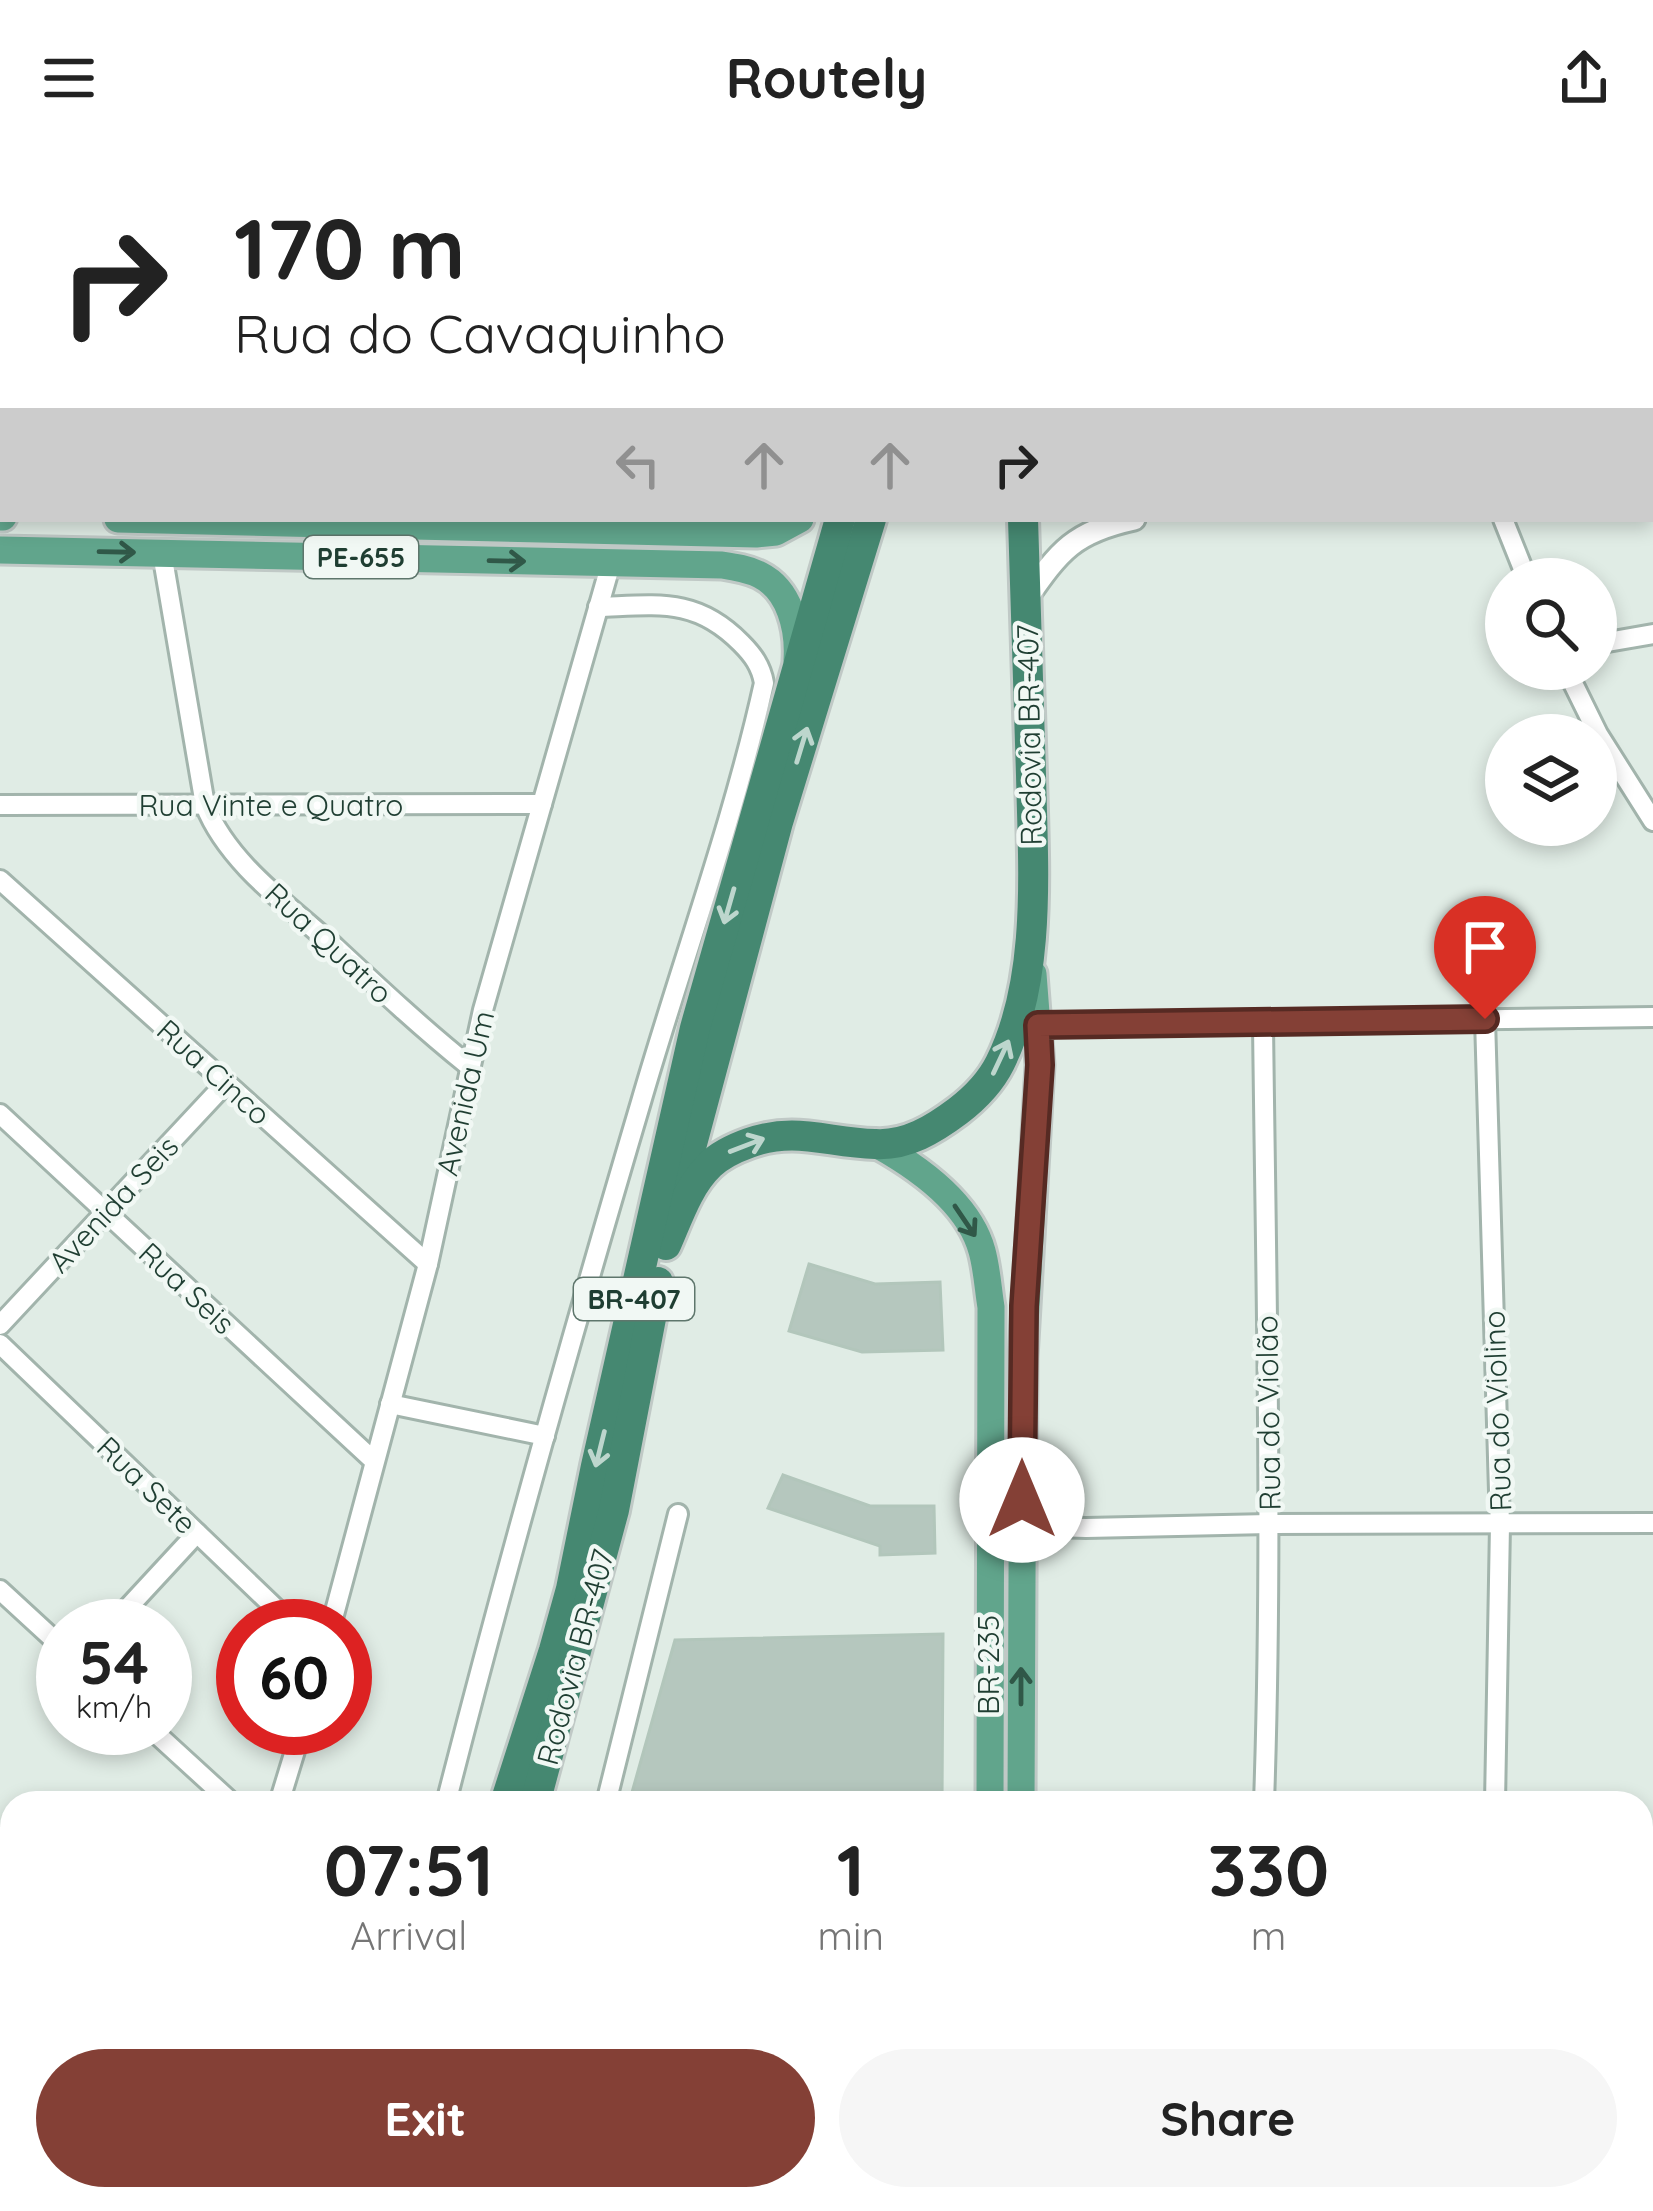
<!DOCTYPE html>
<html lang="en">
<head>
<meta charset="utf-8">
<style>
	:root { --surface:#fff; --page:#f6f6f6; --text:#222; --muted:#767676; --accent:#844036 }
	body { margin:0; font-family:Quicksand,sans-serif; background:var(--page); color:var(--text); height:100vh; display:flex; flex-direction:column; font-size:45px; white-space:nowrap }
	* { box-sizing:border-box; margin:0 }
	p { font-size:39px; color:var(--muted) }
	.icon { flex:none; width:66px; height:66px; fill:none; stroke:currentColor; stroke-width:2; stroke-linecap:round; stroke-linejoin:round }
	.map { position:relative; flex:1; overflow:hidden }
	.drawer { position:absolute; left:0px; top:1635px; width:1653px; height:420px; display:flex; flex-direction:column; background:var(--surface); border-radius:36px 36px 0 0; box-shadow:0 6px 18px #0003 }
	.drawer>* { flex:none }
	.banner { position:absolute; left:0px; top:0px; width:1653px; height:366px; box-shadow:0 6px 18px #0003; background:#fff; color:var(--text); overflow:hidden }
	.tools { position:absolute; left:1485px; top:402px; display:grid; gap:24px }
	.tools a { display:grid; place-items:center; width:132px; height:132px; border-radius:50%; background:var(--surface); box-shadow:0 6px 18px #0003; font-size:60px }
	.speed { position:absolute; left:36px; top:1443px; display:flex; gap:24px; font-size:60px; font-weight:700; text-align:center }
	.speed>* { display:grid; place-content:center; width:156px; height:156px; border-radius:50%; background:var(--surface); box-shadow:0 6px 18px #0003; line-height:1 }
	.speed small { font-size:30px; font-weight:400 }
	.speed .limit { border:18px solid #d22; background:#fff; color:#111 }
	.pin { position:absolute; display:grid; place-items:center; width:102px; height:102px; color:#fff; margin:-123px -51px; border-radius:50% 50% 50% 0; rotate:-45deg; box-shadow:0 0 12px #0007 }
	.pin .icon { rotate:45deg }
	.me { position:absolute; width:132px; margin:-66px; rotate:0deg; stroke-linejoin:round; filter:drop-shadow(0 0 9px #0008) }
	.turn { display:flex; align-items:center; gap:42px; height:252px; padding:0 36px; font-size:54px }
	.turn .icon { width:156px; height:156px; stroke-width:2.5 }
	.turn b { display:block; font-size:84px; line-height:102px }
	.lanes { display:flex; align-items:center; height:114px; padding:0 36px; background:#0003; justify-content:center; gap:60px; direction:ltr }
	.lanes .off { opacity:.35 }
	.eta { display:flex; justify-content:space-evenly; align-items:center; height:204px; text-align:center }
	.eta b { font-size:72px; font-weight:800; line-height:84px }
	.cta { display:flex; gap:24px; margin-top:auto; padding:24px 36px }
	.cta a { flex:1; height:138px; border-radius:72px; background:var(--accent); color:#fff; font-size:48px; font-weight:800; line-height:138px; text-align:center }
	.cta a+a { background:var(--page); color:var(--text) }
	header { display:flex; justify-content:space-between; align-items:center; height:156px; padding:0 36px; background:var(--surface); font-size:54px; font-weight:800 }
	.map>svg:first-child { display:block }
	.building { fill:#b5c7be; stroke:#b2c6bb; stroke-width:3 }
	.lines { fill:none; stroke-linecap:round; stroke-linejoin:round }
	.minor-casing { stroke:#a2b4ac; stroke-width:24 }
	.tertiary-casing { stroke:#a2b4ac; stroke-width:27 }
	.primary-casing { stroke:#c0c9c6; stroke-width:33 }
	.trunk-casing { stroke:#c0c9c6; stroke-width:36 }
	.minor { stroke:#fff; stroke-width:18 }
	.tertiary { stroke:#fff; stroke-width:21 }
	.primary { stroke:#61a58c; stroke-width:27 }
	.trunk { stroke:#458871; stroke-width:30 }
	.oneway { stroke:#305848 }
	.oneway2 { stroke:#bdd6cd }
	.route-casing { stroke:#562a23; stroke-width:30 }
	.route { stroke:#844036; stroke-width:21 }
	.labels { text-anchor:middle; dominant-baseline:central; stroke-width:9; stroke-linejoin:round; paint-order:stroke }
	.shield { fill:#f1f8f4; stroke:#5e766c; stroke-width:3 }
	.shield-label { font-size:27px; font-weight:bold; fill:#1f3e32 }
	.street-label { font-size:30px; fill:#1f3e32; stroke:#f1f8f4 }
</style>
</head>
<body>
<header><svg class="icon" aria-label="menu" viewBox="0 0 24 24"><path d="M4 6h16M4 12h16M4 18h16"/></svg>Routely<svg class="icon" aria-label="share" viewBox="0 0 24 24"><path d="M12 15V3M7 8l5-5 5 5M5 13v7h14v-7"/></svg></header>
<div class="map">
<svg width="1653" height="2055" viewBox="0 0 1653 2055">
	<rect width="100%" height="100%" fill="#e0ece5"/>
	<g class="building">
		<polygon points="809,1108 875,1128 940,1126 943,1194 862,1196 789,1175"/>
		<polygon points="783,1319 870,1350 934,1350 935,1397 880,1399 880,1390 768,1352"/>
		<polygon points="943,1478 942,1647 629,1647 675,1484"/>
	</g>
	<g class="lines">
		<defs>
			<g id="minor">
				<polyline points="241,0 244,3"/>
				<polyline points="484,0 487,3"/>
				<polyline points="864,0 885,3"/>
				<polyline points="1427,0 1428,3"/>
				<polyline points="1575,0 1576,3"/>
				<polyline points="0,3 3,6"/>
				<polyline points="744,3 745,0"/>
				<polyline points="1057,3 1059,0"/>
				<polyline points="1111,3 1113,0"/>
				<polyline points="1303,3 1303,0"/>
				<polyline points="0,155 3,155"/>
				<polyline points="0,323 3,324"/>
				<polyline points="1503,363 1527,423"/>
				<path d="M 162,397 L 205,649 C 228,708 291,751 336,792 C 380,833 423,873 469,910"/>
				<polyline points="1596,488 1653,478"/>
				<polyline points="1566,513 1598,578 1653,665"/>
				<polyline points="0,649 542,648"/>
				<polyline points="0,724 428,1108"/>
				<polyline points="1485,863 1500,1369 1495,1647"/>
				<path d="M 1263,867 C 1266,1127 1273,1387 1264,1647"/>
				<polyline points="1038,869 1653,861"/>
				<polyline points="0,958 374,1305"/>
				<polyline points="0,1169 226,927"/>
				<polyline points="0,1188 294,1470"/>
				<polyline points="390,1248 545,1280"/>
				<polyline points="1022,1370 1086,1372 1269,1368 1653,1367"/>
				<polyline points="0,1434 63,1492"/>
				<polyline points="111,1470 197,1377"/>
				<polyline points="331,1470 428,1108 483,854 611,407"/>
				<polyline points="150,1572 232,1647"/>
				<polyline points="279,1647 302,1572"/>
				<path d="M 446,1647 C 506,1412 572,1179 641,946 C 681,808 733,667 764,527 C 761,510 753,499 741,487 C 696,441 657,449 598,451"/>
				<polyline points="606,1647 678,1358"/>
				<polyline points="0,1682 12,1694"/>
				<polyline points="0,1864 12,1862"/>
				<polyline points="1641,1866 1653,1866"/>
				<polyline points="0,1989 12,1993"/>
				<polyline points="318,2043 335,2047"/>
				<polyline points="823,2043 825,2055"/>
				<polyline points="967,2043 969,2055"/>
				<polyline points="1293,2043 1296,2055"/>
				<polyline points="1523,2043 1526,2055"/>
				<polyline points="149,2055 151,2043"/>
				<polyline points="487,2055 490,2043"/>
				<polyline points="662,2055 665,2043"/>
			</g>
			<g id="tertiary">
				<polyline points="1650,279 1653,279"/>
				<path d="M 1026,443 C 1060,394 1074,376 1134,363"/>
			</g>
			<g id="primary">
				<polyline points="1650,110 1653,109"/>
				<polyline points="0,361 3,361"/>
				<polyline points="118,363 756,378 776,376 800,363"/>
				<path d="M 0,394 L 722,409 C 735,411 748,413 760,419 C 790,434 799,473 797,504"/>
				<path d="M 878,989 C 919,1012 969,1047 982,1095 C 987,1113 988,1133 991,1151 L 990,1647"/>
				<polyline points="1021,1647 1023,1202 1040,909 1033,818"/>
				<polyline points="1011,2043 1013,2055"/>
				<polyline points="1042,2043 1044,2055"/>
			</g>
			<g id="trunk">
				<polyline points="903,3 903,0"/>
				<polyline points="957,3 958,0"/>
				<polyline points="677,1044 778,666 871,363"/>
				<path d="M 666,1089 C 678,1062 688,1030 710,1009 C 720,999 735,992 749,987 C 796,970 828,987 875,988 C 907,990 934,973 958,955 C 975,942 990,927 1000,907 C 1042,823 1033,711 1031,619 C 1029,534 1025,448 1023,363"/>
				<polyline points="505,1647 554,1494 571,1433 596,1310 695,872 840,363"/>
				<polyline points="535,1647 614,1354 658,1126"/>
				<polyline points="387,2055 391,2043"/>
				<polyline points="421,2055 424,2043"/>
			</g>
		</defs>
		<use href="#minor" class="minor-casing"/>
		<use href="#tertiary" class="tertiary-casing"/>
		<use href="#primary" class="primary-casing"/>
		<use href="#trunk" class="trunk-casing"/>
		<use href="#minor" class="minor"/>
		<use href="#tertiary" class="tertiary"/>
		<use href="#primary" class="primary"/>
		<use href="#trunk" class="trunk"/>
	</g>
	<defs><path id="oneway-shaft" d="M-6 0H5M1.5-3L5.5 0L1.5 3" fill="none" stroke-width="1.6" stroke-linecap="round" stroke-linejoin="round" transform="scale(3)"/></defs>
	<g class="oneway">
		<use href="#oneway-shaft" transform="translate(117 396) rotate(1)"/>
		<use href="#oneway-shaft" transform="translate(507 405) rotate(1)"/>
		<use href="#oneway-shaft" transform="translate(965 1065) rotate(56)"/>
		<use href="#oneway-shaft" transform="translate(1021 1530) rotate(-90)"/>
	</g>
	<g class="oneway2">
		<use href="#oneway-shaft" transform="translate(802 589) rotate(-73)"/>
		<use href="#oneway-shaft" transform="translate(729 750) rotate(106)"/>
		<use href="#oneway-shaft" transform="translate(1001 901) rotate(-65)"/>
		<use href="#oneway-shaft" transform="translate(747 989) rotate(-21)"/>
		<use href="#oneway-shaft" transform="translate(600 1293) rotate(104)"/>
	</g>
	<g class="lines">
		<defs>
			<polyline id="route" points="1022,1344 1024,1150 1040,909 1038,869 1485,863"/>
		</defs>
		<use href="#route" class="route-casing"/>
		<use href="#route" class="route"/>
	</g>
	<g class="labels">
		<g class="shield">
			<rect x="304" y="380" width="114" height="42" rx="9"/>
			<rect x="574" y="1122" width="120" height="42" rx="9"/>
		</g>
		<g class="shield-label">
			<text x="361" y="401">PE-655</text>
			<text x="634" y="1143">BR-407</text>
		</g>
		<g class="street-label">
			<text transform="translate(1029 579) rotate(-91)">Rodovia BR-407</text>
			<text x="271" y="649">Rua Vinte e Quatro</text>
			<text transform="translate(329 787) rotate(43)">Rua Quatro</text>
			<text transform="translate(214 916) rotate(42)">Rua Cinco</text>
			<text transform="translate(465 937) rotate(-77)">Avenida Um</text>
			<text transform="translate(113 1048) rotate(-47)">Avenida Seis</text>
			<text transform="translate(187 1132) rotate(43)">Rua Seis</text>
			<text transform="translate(1497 1255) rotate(-92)">Rua do Violino</text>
			<text transform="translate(1268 1257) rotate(-91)">Rua do Violão</text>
			<text transform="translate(147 1329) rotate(44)">Rua Sete</text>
			<text transform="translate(575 1501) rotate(-75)">Rodovia BR-407</text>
			<text transform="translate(988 1509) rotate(-90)">BR-235</text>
		</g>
	</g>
</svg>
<div class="tools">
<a><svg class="icon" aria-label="search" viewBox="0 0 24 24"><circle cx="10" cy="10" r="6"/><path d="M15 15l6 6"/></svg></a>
<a><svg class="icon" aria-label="layers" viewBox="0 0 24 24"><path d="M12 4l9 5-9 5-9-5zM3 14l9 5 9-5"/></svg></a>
</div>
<div class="speed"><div>54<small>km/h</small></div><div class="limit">60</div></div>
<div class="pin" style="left:1485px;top:863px;background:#d93025"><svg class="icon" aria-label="arrive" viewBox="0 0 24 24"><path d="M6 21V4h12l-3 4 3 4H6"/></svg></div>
<svg class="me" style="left:1022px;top:1344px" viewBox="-20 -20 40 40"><circle r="19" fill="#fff"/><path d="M0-13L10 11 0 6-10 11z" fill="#844036"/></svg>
<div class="banner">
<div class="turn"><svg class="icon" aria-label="right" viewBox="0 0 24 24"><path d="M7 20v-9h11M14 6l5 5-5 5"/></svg><div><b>170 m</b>Rua do Cavaquinho</div></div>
<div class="lanes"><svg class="icon off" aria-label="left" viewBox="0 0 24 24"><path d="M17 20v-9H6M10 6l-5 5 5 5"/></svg><svg class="icon off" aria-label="ahead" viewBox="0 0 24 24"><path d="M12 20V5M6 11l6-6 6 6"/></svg><svg class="icon off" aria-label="ahead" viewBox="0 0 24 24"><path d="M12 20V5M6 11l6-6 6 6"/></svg><svg class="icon" aria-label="right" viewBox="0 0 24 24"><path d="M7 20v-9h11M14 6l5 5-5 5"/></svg></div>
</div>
<section class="drawer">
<div class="eta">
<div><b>07:51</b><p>Arrival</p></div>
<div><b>1</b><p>min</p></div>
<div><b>330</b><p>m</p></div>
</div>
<div class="cta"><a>Exit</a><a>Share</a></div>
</section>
</div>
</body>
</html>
